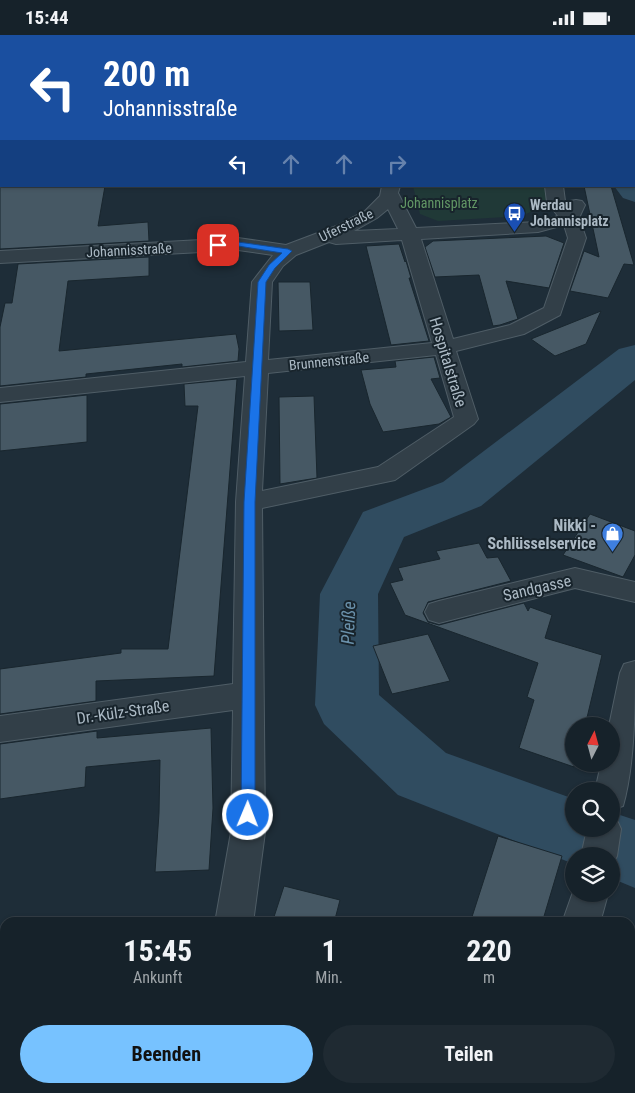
<!DOCTYPE html>
<html lang="de">
<head>
<meta charset="utf-8">
<style>
	:root { --surface:#16222a; --page:#1f2a32; --text:#f1f3f6; --muted:#9ea4a8; --line:#353f47; --accent:#77c2ff }
	body { margin:0; font-family:"Roboto Condensed",sans-serif; background:var(--page); color:var(--text); height:100vh; display:flex; flex-direction:column; font-size:19px; white-space:nowrap }
	* { box-sizing:border-box; margin:0 }
	p { font-size:16px; color:var(--muted) }
	.icon { flex:none; width:28px; height:28px; fill:none; stroke:currentColor; stroke-width:2; stroke-linecap:round; stroke-linejoin:round }
	.map { position:relative; flex:1; overflow:hidden }
	.side { position:absolute; left:0px; top:882px; width:635px; height:176px; display:flex; flex-direction:column; background:var(--surface); border-radius:15px 15px 0 0; box-shadow:0 1px 4px #0004,0 0 0 1px var(--line) }
	.side>* { flex:none }
	.hud { position:absolute; left:0px; top:0px; width:635px; height:152px; box-shadow:0 1px 4px #0004,0 0 0 1px var(--line); background:#1a4fa0; color:#fff; overflow:hidden }
	.needle { width:32px; rotate:6deg }
	.fabs { position:absolute; left:565px; top:682px; display:grid; gap:10px }
	.fabs a { display:grid; place-items:center; width:55px; height:55px; border-radius:50%; background:var(--surface); box-shadow:0 1px 4px #0004,0 0 0 1px var(--line); font-size:25px }
	.pin { position:absolute; display:grid; place-items:center; width:42px; height:42px; color:#fff; margin:-21px; border-radius:10px; box-shadow:0 2px 8px #0006 }
	.me { position:absolute; width:55px; margin:-28px; rotate:1deg; stroke-linejoin:round; filter:drop-shadow(0 0 4px #0008) }
	.turn { display:flex; align-items:center; gap:18px; height:105px; padding:0 20px; font-size:22px }
	.turn .icon { width:65px; height:65px; stroke-width:2.5 }
	.turn b { display:block; font-size:35px; line-height:42px }
	.lanes { display:flex; align-items:center; height:48px; padding:0 20px; background:#0003; justify-content:center; gap:25px; direction:ltr }
	.lanes .off { opacity:.35 }
	.eta { display:flex; justify-content:space-evenly; align-items:center; height:85px; text-align:center }
	.eta b { font-size:30px; font-weight:700; line-height:35px }
	.primary-button { display:flex; gap:10px; margin-top:auto; padding:10px 20px }
	.primary-button a { flex:1; height:58px; border-radius:30px; background:var(--accent); color:#111; font-size:20px; font-weight:700; line-height:58px; text-align:center }
	.primary-button a+a { background:var(--page); color:var(--text) }
	.status { display:flex; justify-content:space-between; align-items:center; height:35px; padding:0 25px; background:var(--surface); direction:ltr }
	.status svg { height:14px; fill:currentColor }
	.map>svg:first-child { display:block }
	.green { fill:#203937 }
	.lines { fill:none; stroke-linecap:round; stroke-linejoin:round }
	.river { fill:#304c60; fill-rule:evenodd }
	.building { fill:#465864; stroke:#19262e }
	.minor-casing { stroke:#4f5d66; stroke-width:2 }
	.minor { fill:#323f48; fill-rule:evenodd }
	.route { fill:#1a73e8; stroke:#114b97 }
	.labels { text-anchor:middle; dominant-baseline:central; stroke-width:4; stroke-linejoin:round; paint-order:stroke }
	.far-park-label { font-size:14px; fill:#629765; stroke:#18242c }
	.far-poi-label { font-size:14px; font-weight:bold; fill:#acbac5; stroke:#18242c; text-anchor:start }
	.far-street-label { font-size:14px; fill:#acbac5; stroke:#18242c }
	.street-label { font-size:16px; fill:#acbac5; stroke:#18242c }
	.poi-label { font-size:16px; font-weight:bold; fill:#acbac5; stroke:#18242c; text-anchor:end }
	.water-label { font-size:18px; font-style:italic; fill:#6a91ab; stroke:#18242c }
</style>
</head>
<body>
<div class="status"><b>15:44</b><svg viewBox="0 0 49 12"><path d="M0 12V9h3v3zM5 12V6h3v6zM10 12V3h3v9zM15 12V0h3v12zM26 1h20v11H26zM47 4h2v5h-2z"/></svg></div>
<div class="map">
<svg width="635" height="1058" viewBox="0 0 635 1058">
	<rect width="100%" height="100%" fill="#1e2d38"/>
	<polygon class="green" points="413,151 546,151 549,168 522,181 438,186 420,179"/>
	<g class="lines">
		<g class="river">
			<polygon points="431,0 461,0 461,1 432,1"/>
			<polygon points="634,141 635,141 635,167 623,163 614,151 634,151"/>
			<polygon points="635,310 635,345 481,471 404,502 378,559 379,660 446,718 574,764 574,794 611,794 611,777 635,785 635,853 611,843 611,821 574,821 574,829 398,760 324,689 315,670 320,559 363,477 443,447 619,314"/>
		</g>
	</g>
	<g class="building">
		<polygon points="0,151 105,151 98,191 148,187 149,206 0,214"/>
		<polygon points="584,151 611,151 634,230 624,229 608,263 570,256 584,216 599,222"/>
		<polygon points="546,201 564,208 549,253 506,246 518,284 500,290 493,291 479,240 435,242 425,212 433,206"/>
		<polygon points="399,209 405,227 406,226 411,243 409,243 429,306 391,310 366,211"/>
		<polygon points="149,222 149,241 68,246 59,316 236,299 239,314 238,326 182,332 182,329 86,339 86,342 0,351 0,292 5,268 12,268 18,229"/>
		<polygon points="278,247 310,247 313,295 279,296"/>
		<polygon points="601,276 586,309 555,321 531,304"/>
		<polygon points="434,322 440,343 431,344 451,382 439,389 383,397 370,369 361,335 396,332 395,326"/>
		<polygon points="237,344 214,641 96,646 96,666 0,679 0,634 121,618 121,614 168,614 198,371 185,371 184,349"/>
		<polygon points="87,360 87,407 0,416 0,369"/>
		<polygon points="314,361 317,443 280,449 279,362"/>
		<polygon points="590,479 635,496 635,520 623,542 563,520"/>
		<polygon points="479,508 487,523 498,522 511,546 428,567 423,578 428,587 439,590 524,568 528,576 530,572 552,580 545,603 602,620 585,691 574,691 574,732 519,713 534,665 527,662 538,628 405,580 390,548 403,545 398,533 440,524 436,516"/>
		<polygon points="428,599 450,646 392,659 373,611"/>
		<polygon points="211,693 213,773 209,835 155,837 159,778 160,725 86,732 85,752 0,764 0,709 97,696 97,703"/>
		<polygon points="498,801 562,821 542,888 470,888"/>
		<polygon points="284,851 340,865 334,888 272,888"/>
	</g>
	<g class="lines">
		<defs>
			<g id="minor">
				<polygon points="328,0 342,0 343,1 329,1"/>
				<rect x="634" y="103" width="1" height="10"/>
				<path d="M 382,151 L 400,151 L 398,158 L 416,193 L 537,187 L 558,181 L 547,167 L 545,151 L 563,151 L 565,166 L 568,169 L 570,166 L 576,165 L 582,166 L 585,170 L 579,183 L 586,203 L 560,280 L 524,299 L 456,316 L 478,384 L 474,389 L 395,445 L 262,473 L 265,797 L 253,888 L 215,888 L 231,797 L 233,675 L 0,707 L 0,681 L 233,649 L 236,467 L 245,341 L 0,367 L 0,353 L 246,327 L 252,247 L 273,220 L 238,215 L 0,228 L 0,216 L 238,203 L 286,210 L 339,190 L 365,176 L 380,161 ZM 388,174 L 398,194 L 354,196 L 377,183 ZM 564,190 L 568,203 L 544,273 L 510,290 L 453,304 L 421,204 L 538,197 ZM 402,205 L 432,308 L 268,325 L 272,247 L 283,231 L 296,220 L 329,207 L 336,209 ZM 436,320 L 454,382 L 378,432 L 262,456 L 268,338 Z"/>
				<polygon points="575,533 635,547 635,567 575,553 439,588 429,585 425,577 429,569 439,566"/>
				<path d="M 635,626 C 635,671 635,729 623,771 L 611,775 L 611,756 L 595,756 L 601,729 L 611,729 L 611,691 L 609,691 L 620,638 L 624,629 Z"/>
				<polygon points="611,781 616,783 621,794 617,821 611,833 611,821 581,821 587,794 611,794"/>
				<polygon points="574,854 574,859 608,859 600,888 562,888"/>
				<polygon points="156,1054 198,1054 196,1058 154,1058"/>
				<polygon points="510,1054 552,1054 551,1058 509,1058"/>
			</g>
		</defs>
		<use href="#minor" class="minor-casing"/>
		<use href="#minor" class="minor"/>
	</g>
	<polygon class="route" points="238,207 288,214 292,216 275,233 266,247 255,467 255,780 253,784 248,786 243,784 241,780 244,467 258,247 269,230 282,218 238,211 218,212 214,210 218,208"/>
	<defs>
		<symbol id="bus-pin" viewBox="-11 -11 22 30"><path d="M0 17L-7.5 6A9.5 9.5 0 1 1 7.5 6Z" fill="#1a4fb4" stroke="#18242c"/><path d="M-5-6H5V4H4V6H2V4H-2V6H-4V4H-5ZM-3.5-4V0h7V-4ZM-3.5 1.2v1.5H-2V1.2ZM2 1.2v1.5H3.5V1.2Z" fill="#fff"/></symbol>
		<symbol id="shop-pin" viewBox="-11 -11 22 30"><path d="M0 17L-7.5 6A9.5 9.5 0 1 1 7.5 6Z" fill="#3f7fe0" stroke="#18242c"/><path d="M-5-2.5h2.3a2.7 3.5 0 0 1 5.4 0H5L5.5 6h-11ZM-1.5-2.5h3a1.5 2.3 0 0 0-3 0Z" fill="#fff"/></symbol>
	</defs>
	<g fill-rule="evenodd">
		<use href="#bus-pin" x="502" y="166" width="25" height="34"/>
		<use href="#shop-pin" x="600" y="486" width="25" height="34"/>
	</g>
	<g class="labels">
		<g class="far-park-label">
			<text x="439" y="168">Johannisplatz</text>
		</g>
		<g class="far-poi-label">
			<text x="530" y="170">Werdau<tspan x="530" dy="16">Johannisplatz</tspan></text>
		</g>
		<g class="far-street-label">
			<text transform="translate(346 190) rotate(-26)">Uferstraße</text>
			<text transform="translate(129 215) rotate(-3)">Johannisstraße</text>
			<text transform="translate(329 326) rotate(-6)">Brunnenstraße</text>
		</g>
		<g class="street-label">
			<text transform="translate(448 327) rotate(73)">Hospitalstraße</text>
			<text transform="translate(537 553) rotate(-13)">Sandgasse</text>
			<text transform="translate(123 677) rotate(-8)">Dr.-Külz-Straße</text>
		</g>
		<g class="poi-label">
			<text x="596" y="490">Nikki -<tspan x="596" dy="18">Schlüsselservice</tspan></text>
		</g>
		<g class="water-label">
			<text transform="translate(348 588) rotate(-88)">Pleiße</text>
		</g>
	</g>
</svg>
<div class="fabs">
<a><svg class="needle" viewBox="-14 -14 28 28"><path d="M0-13l5 13h-10z" fill="#e53935"/><path d="M0 13l5-13h-10z" fill="#9ea4a8"/></svg></a>
<a><svg class="icon" aria-label="search" viewBox="0 0 24 24"><circle cx="10" cy="10" r="6"/><path d="M15 15l6 6"/></svg></a>
<a><svg class="icon" aria-label="layers" viewBox="0 0 24 24"><path d="M12 4l9 5-9 5-9-5zM3 14l9 5 9-5"/></svg></a>
</div>
<div class="pin" style="left:218px;top:210px;background:#d93025"><svg class="icon" aria-label="arrive" viewBox="0 0 24 24"><path d="M6 21V4h12l-3 4 3 4H6"/></svg></div>
<svg class="me" style="left:248px;top:780px" viewBox="-20 -20 40 40"><circle r="17" fill="#1a73e8" stroke="#fff" stroke-width="3"/><path d="M0-11L8 9 0 5-8 9z" fill="#fff"/></svg>
<div class="hud">
<div class="turn"><svg class="icon" aria-label="left" viewBox="0 0 24 24"><path d="M17 20v-9H6M10 6l-5 5 5 5"/></svg><div><b>200 m</b>Johannisstraße</div></div>
<div class="lanes"><svg class="icon" aria-label="left" viewBox="0 0 24 24"><path d="M17 20v-9H6M10 6l-5 5 5 5"/></svg><svg class="icon off" aria-label="ahead" viewBox="0 0 24 24"><path d="M12 20V5M6 11l6-6 6 6"/></svg><svg class="icon off" aria-label="ahead" viewBox="0 0 24 24"><path d="M12 20V5M6 11l6-6 6 6"/></svg><svg class="icon off" aria-label="right" viewBox="0 0 24 24"><path d="M7 20v-9h11M14 6l5 5-5 5"/></svg></div>
</div>
<section class="side">
<div class="eta">
<div><b>15:45</b><p>Ankunft</p></div>
<div><b>1</b><p>Min.</p></div>
<div><b>220</b><p>m</p></div>
</div>
<div class="primary-button"><a>Beenden</a><a>Teilen</a></div>
</section>
</div>
</body>
</html>
